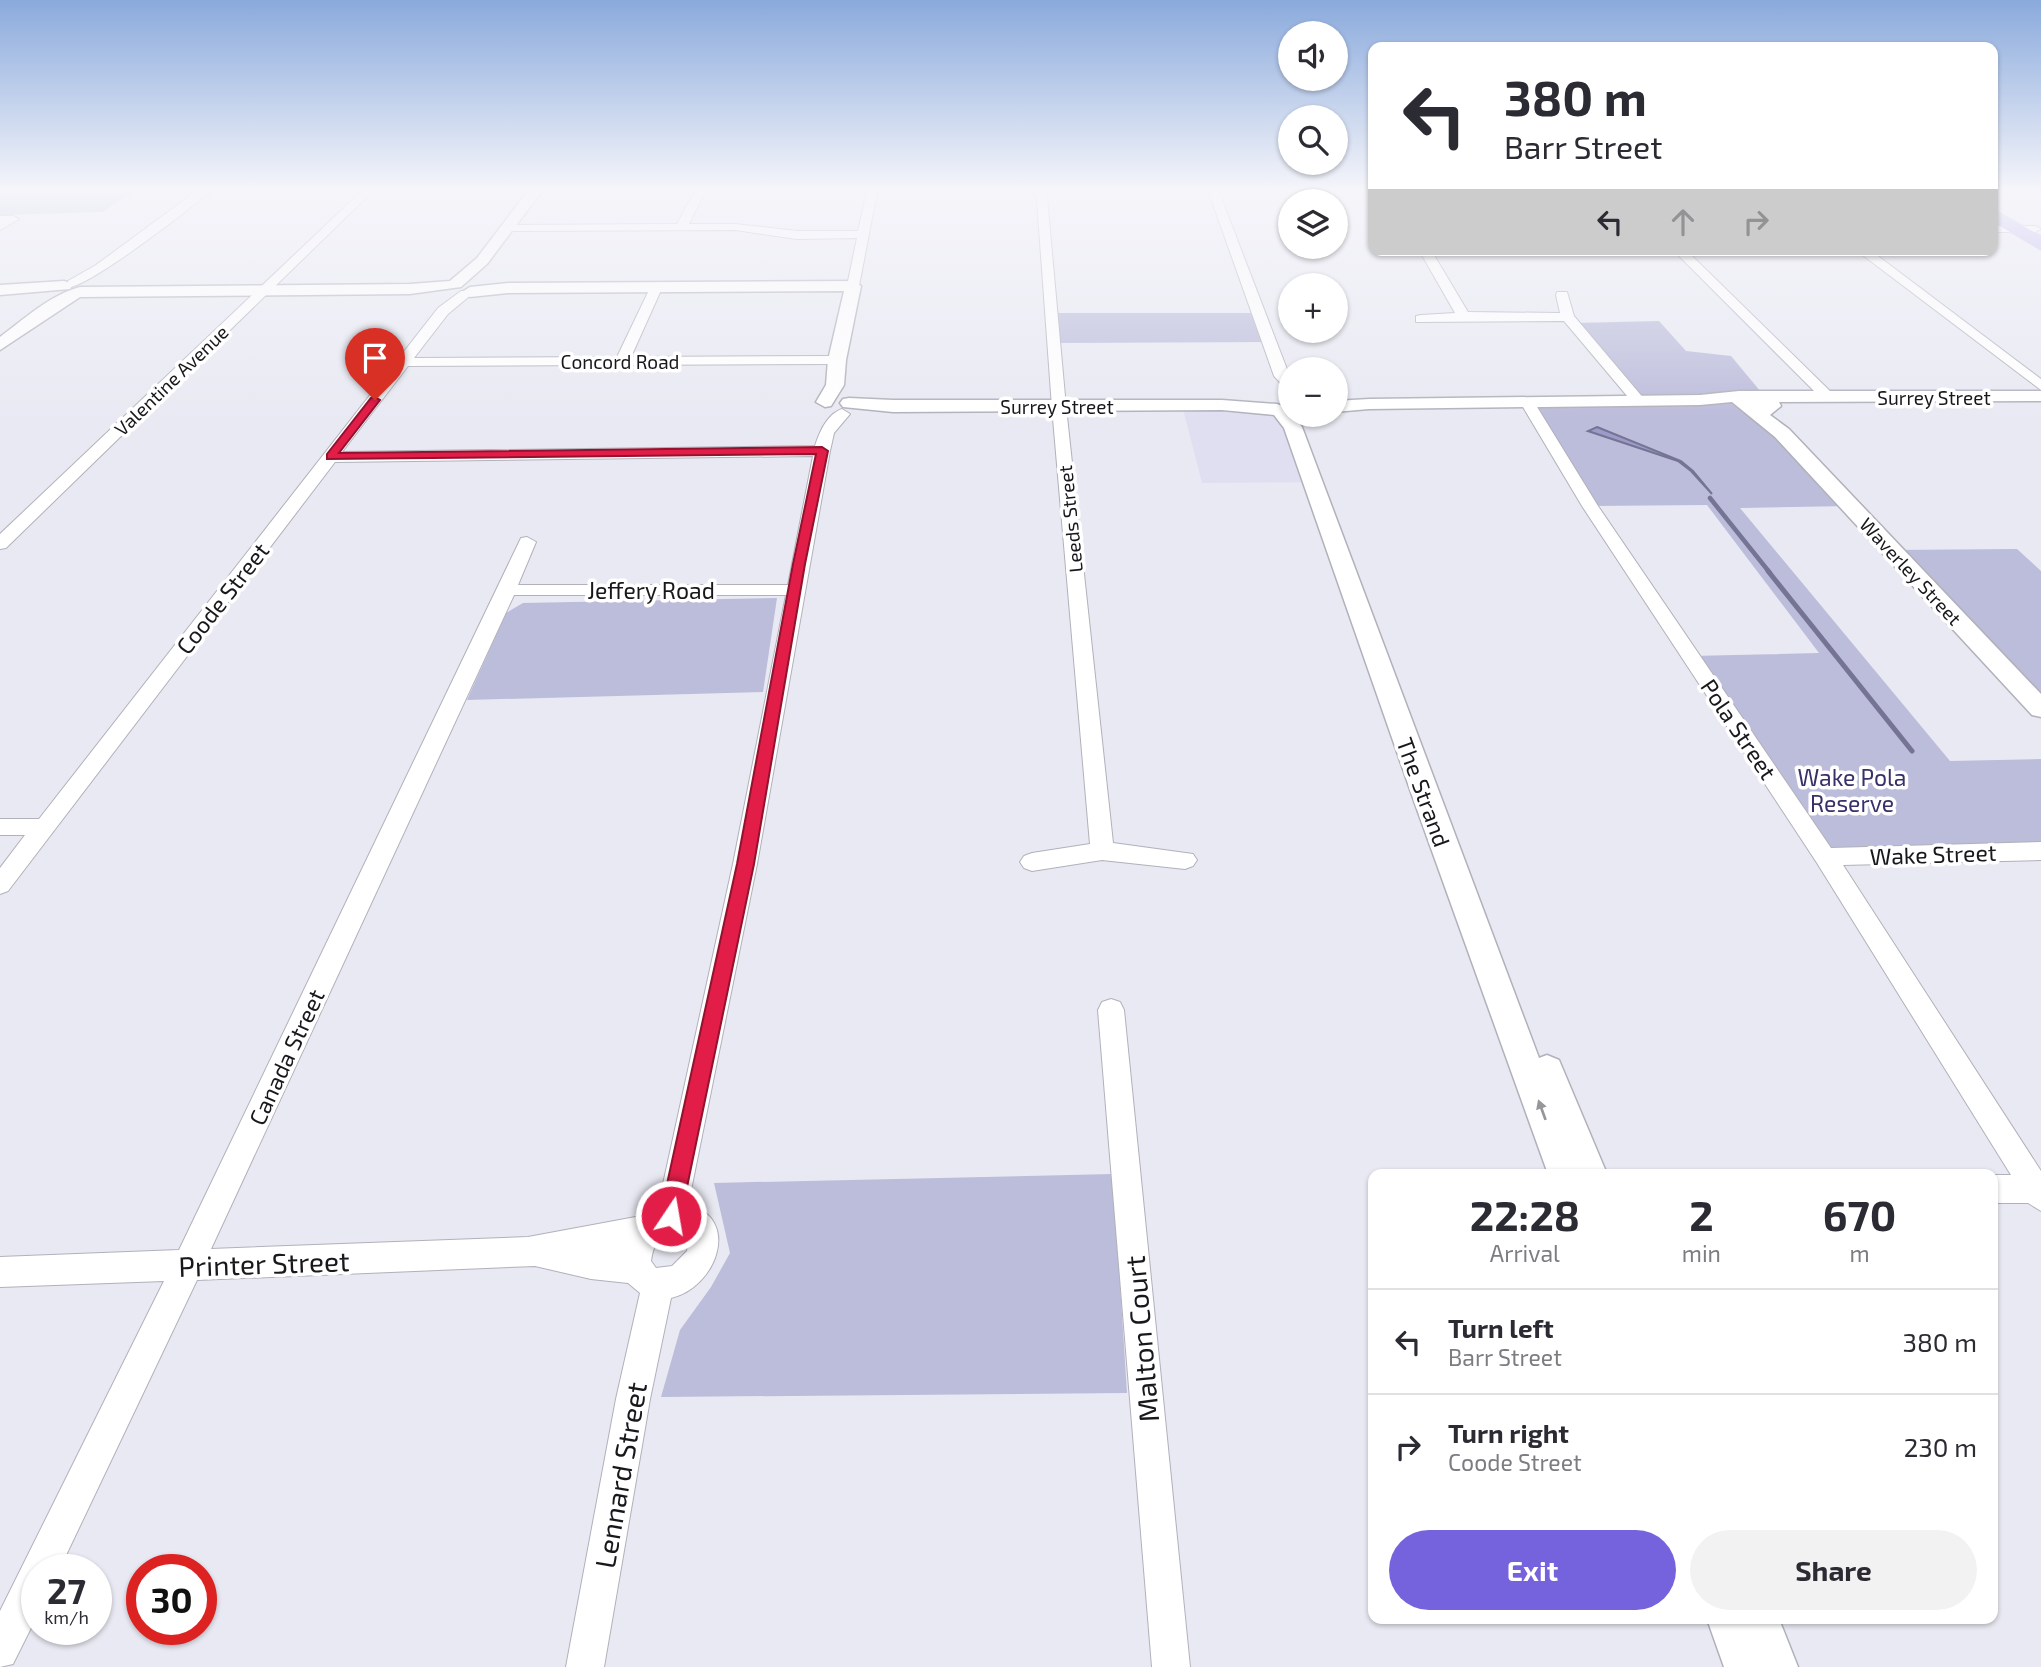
<!DOCTYPE html>
<html lang="en">
<head>
<meta charset="utf-8">
<style>
	:root { --surface:#fff; --page:#f2f2f3; --text:#2b2b33; --muted:#7c7c81; --line:#e1e1e2; --accent:#7563dd }
	body { margin:0; font-family:"Exo 2",sans-serif; background:var(--page); color:var(--text); height:100vh; display:flex; flex-direction:column; font-size:26px; white-space:nowrap }
	* { box-sizing:border-box; margin:0 }
	p { font-size:23px; color:var(--muted) }
	.icon { flex:none; width:38px; height:38px; fill:none; stroke:currentColor; stroke-width:2; stroke-linecap:round; stroke-linejoin:round }
	.map { position:relative; flex:1; overflow:hidden }
	.sheet { position:absolute; left:1368px; top:1169px; width:630px; height:455px; display:flex; flex-direction:column; background:var(--surface); border-radius:14px; box-shadow:0 2px 5px #0004 }
	.sheet>* { flex:none }
	.hud { position:absolute; left:1368px; top:42px; width:630px; height:214px; border-radius:14px; box-shadow:0 2px 5px #0004; background:#fff; color:var(--text); overflow:hidden }
	.buttons { position:absolute; left:1278px; top:21px; display:grid; gap:14px }
	.buttons a { display:grid; place-items:center; width:70px; height:70px; border-radius:50%; background:var(--surface); box-shadow:0 2px 5px #0004; font-size:35px }
	.speed { position:absolute; left:21px; top:1554px; display:flex; gap:14px; font-size:35px; font-weight:700; text-align:center }
	.speed>* { display:grid; place-content:center; width:91px; height:91px; border-radius:50%; background:var(--surface); box-shadow:0 2px 5px #0004; line-height:1 }
	.speed small { font-size:18px; font-weight:400 }
	.speed .limit { border:10px solid #d22; background:#fff; color:#111 }
	.pin { position:absolute; display:grid; place-items:center; width:60px; height:60px; color:#fff; margin:-72px -30px; border-radius:50% 50% 50% 0; rotate:-45deg; box-shadow:0 0 7px #0007 }
	.pin .icon { rotate:45deg }
	.me { position:absolute; width:77px; margin:-38px; rotate:12deg; stroke-linejoin:round; filter:drop-shadow(0 0 5px #0008) }
	.turn { display:flex; align-items:center; gap:24px; height:147px; padding:0 21px; font-size:32px }
	.turn .icon { width:91px; height:91px; stroke-width:2.5 }
	.turn b { display:block; font-size:49px; line-height:60px }
	.lanes { display:flex; align-items:center; height:66px; padding:0 21px; background:#0003; justify-content:center; gap:35px; direction:ltr }
	.lanes .off { opacity:.35 }
	.eta { display:flex; justify-content:space-evenly; align-items:center; height:119px; text-align:center }
	.eta b { font-size:42px; font-weight:700; line-height:49px }
	.action { display:flex; gap:14px; margin-top:auto; padding:14px 21px }
	.action a { flex:1; height:80px; border-radius:42px; background:var(--accent); color:#fff; font-size:28px; font-weight:700; line-height:80px; text-align:center }
	.action a+a { background:var(--page); color:var(--text) }
	ul { padding:0; list-style:none }
	li { display:flex; align-items:center; gap:21px; height:105px; padding:0 21px; border-top:2px solid var(--line) }
	li div { flex:1 }
	li b { display:block; font-size:26px }
	li em { font-style:normal }
	.map>svg:first-child { display:block }
	.built { fill:#dfdff1 }
	.green { fill:#bcbcdb }
	.water { fill:#9d9cc9; stroke:#757495; stroke-width:2 }
	.lines { fill:none; stroke-linecap:round; stroke-linejoin:round }
	.stream-far1 { stroke:#757495; stroke-width:4.5 }
	.stream { stroke:#757495; stroke-width:5 }
	.minor-casing { stroke:#b1b1bb; stroke-width:2 }
	.tertiary-casing { stroke:#b1b1bb; stroke-width:3 }
	.primary-casing { stroke:#c8c8c9; stroke-width:2 }
	.minor { fill:#fff; fill-rule:evenodd }
	.tertiary { fill:#fff; fill-rule:evenodd }
	.primary { fill:#b5adef; fill-rule:evenodd }
	.oneway { fill:#979799 }
	.route { fill:#e11d48; stroke:#92132f; stroke-width:2 }
	.labels { text-anchor:middle; dominant-baseline:central; stroke-width:7; stroke-linejoin:round; paint-order:stroke }
	.far-street-label { font-size:19px; fill:#18181c; stroke:#fff }
	.street-label { font-size:23px; fill:#18181c; stroke:#fff }
	.park-label { font-size:23px; fill:#373069; stroke:#fff }
	.near-street-label { font-size:28px; fill:#18181c; stroke:#fff }
</style>
</head>
<body>
<div class="map">
<svg width="2041" height="1667" viewBox="0 0 2041 1667">
	<rect width="100%" height="100%" fill="#e9e9f3"/>
	<polygon class="built" points="1182,405 1297,415 1323,482 1202,483"/>
	<g class="green">
		<polygon points="0,187 139,187 103,212 0,215"/>
		<polygon points="1051,313 1258,313 1269,342 1053,343"/>
		<polygon points="1659,321 1686,351 1731,356 1771,404 1750,396 1849,506 1740,508 1950,761 2041,759 2041,851 1825,857 1691,656 1819,653 1707,505 1590,506 1527,402 1637,400 1574,323"/>
		<polygon points="2017,549 2041,571 2041,699 1892,550"/>
		<polygon points="777,598 763,692 467,700 506,613 523,603"/>
		<polygon points="1113,1174 1127,1393 661,1397 680,1330 711,1287 730,1253 714,1183"/>
	</g>
	<polygon class="water" points="1597,427 1681,461 1693,471 1712,494 1691,471 1678,461 1588,431"/>
	<g class="lines">
		<polyline class="stream-far1" points="1710,498 1770,573"/>
		<polyline class="stream" points="1768,571 1912,751"/>
		<defs>
			<g id="minor">
				<path d="M 202,187 L 214,187 C 198,204 85,290 68,287 L 68,281 L 96,265 Z"/>
				<polygon points="366,187 377,187 6,548 0,549 0,534"/>
				<polygon points="697,187 707,187 689,224 735,224 797,231 858,231 868,187 878,187 859,286 853,290 847,286 857,238 797,239 735,230 506,231 500,228 506,225 677,224"/>
				<polygon points="1036,187 1046,187 1066,407 1113,843 1193,854 1197,860 1193,866 1185,869 1102,860 1032,871 1024,868 1020,862 1024,856 1032,853 1090,844 1052,407"/>
				<polygon points="1207,187 1217,187 1290,377 1290,389 1285,388 1274,376"/>
				<polygon points="0,216 13,216 19,219 0,230"/>
				<polygon points="1993,226 2035,226 2041,229 2035,232 1993,232"/>
				<polygon points="1419,250 1431,250 1468,312 1560,313 1556,295 1557,292 1567,292 1574,316 1645,400 1638,404 1633,403 1564,321 1416,322 1416,316 1421,315 1455,313"/>
				<polygon points="1673,250 1686,250 1833,394 1835,397 1833,400 1823,400"/>
				<polygon points="1856,250 1870,250 2041,379 2041,390"/>
				<path d="M 656,284 L 662,288 L 631,357 L 837,356 L 844,360 L 837,364 L 408,366 L 342,452 L 815,446 C 819,433 827,414 842,409 L 850,414 L 834,433 L 830,451 L 757,864 L 688,1205 C 742,1218 716,1288 671,1298 L 650,1399 L 604,1667 L 566,1667 L 616,1399 L 640,1293 L 628,1283 L 591,1279 L 535,1266 L 197,1280 L 59,1570 L 37,1570 L 37,1616 L 13,1664 L 0,1667 L 0,1611 L 164,1281 L 0,1287 L 0,1257 L 179,1250 L 521,538 L 527,537 L 536,542 L 518,585 L 788,585 L 813,456 L 335,462 L 8,891 L 0,894 L 0,868 L 25,835 L 0,835 L 0,819 L 39,819 L 438,308 L 461,291 L 471,291 L 472,294 L 448,314 L 414,358 L 617,357 L 650,288 ZM 514,595 L 786,595 L 733,864 L 658,1207 L 641,1216 L 528,1237 L 211,1249 ZM 672,1231 L 685,1234 L 688,1240 L 687,1251 L 672,1266 L 656,1268 L 651,1261 C 653,1246 658,1237 672,1231 Z"/>
				<polygon points="1527,398 1534,402 1598,506 1831,848 2041,842 2041,860 1843,865 2041,1171 2041,1211 2028,1203 1993,1203 1993,1175 2011,1175 1817,863 1582,506 1520,402"/>
				<polygon points="1111,999 1120,1002 1124,1010 1190,1667 1152,1667 1098,1010 1102,1002"/>
			</g>
			<g id="tertiary">
				<path d="M 531,187 L 545,187 L 487,264 L 461,287 L 410,294 L 80,297 L 0,350 L 0,337 C 24,319 50,295 80,287 L 410,284 L 450,281 L 477,258 Z"/>
				<polygon points="64,281 70,283 72,286 70,289 0,295 0,285"/>
				<polygon points="853,281 861,286 846,360 844,385 831,406 825,407 816,402 826,385 828,360 844,291 508,293 470,297 462,292 470,287 508,283"/>
				<polygon points="2041,391 2041,401 1779,402 1781,406 1770,415 1789,429 2041,694 2041,717 2032,715 1775,437 1732,402 1700,405 1369,409 1335,412 1335,401 1369,399 1700,395 1739,391"/>
				<polygon points="849,398 893,400 1222,400 1277,404 1288,408 1290,415 1293,415 1302,427 1539,1058 1547,1055 1559,1060 1607,1174 1548,1174 1414,801 1284,428 1274,415 1222,410 893,412 843,407 840,403 843,399"/>
				<polygon points="1707,1619 1779,1619 1798,1667 1724,1667"/>
			</g>
			<polygon id="primary" points="1993,209 2041,236 2041,250 1993,222"/>
		</defs>
		<use href="#minor" class="minor-casing"/>
		<use href="#tertiary" class="tertiary-casing"/>
		<use href="#primary" class="primary-casing"/>
		<use href="#minor" class="minor"/>
		<use href="#tertiary" class="tertiary"/>
		<use href="#primary" class="primary"/>
	</g>
	<defs><path id="oneway-solid" d="M-6-.8H1V-3.2L6.5 0L1 3.2V.8H-6Z" transform="scale(1.75)"/></defs>
	<use class="oneway" href="#oneway-solid" transform="translate(1542 1110) rotate(-110)"/>
	<linearGradient id="sky" x2="0" y2="1"><stop stop-color="#8aaadc"/><stop offset="0.45" stop-color="#f5f5fa"/><stop offset="1" stop-color="#f5f5fa" stop-opacity="0"/></linearGradient>
	<rect width="2041" height="420" fill="url(#sky)"/>
	<polygon class="route" points="375,397 380,400 339,453 822,447 828,451 805,564 754,864 681,1216 678,1224 671,1227 663,1224 660,1216 737,864 793,564 816,454 327,459 327,454 371,398"/>
	<g class="labels">
		<g class="far-street-label">
			<text x="620" y="361">Concord Road</text>
			<text transform="translate(171 380) rotate(-44)">Valentine Avenue</text>
			<text x="1934" y="397">Surrey Street</text>
			<text x="1057" y="406">Surrey Street</text>
			<text transform="translate(1070 519) rotate(-96)">Leeds Street</text>
			<text transform="translate(1911 571) rotate(47)">Waverley Street</text>
		</g>
		<g class="street-label">
			<text x="651" y="590">Jeffery Road</text>
			<text transform="translate(222 598) rotate(-52)">Coode Street</text>
			<text transform="translate(1739 729) rotate(56)">Pola Street</text>
			<text transform="translate(1424 792) rotate(70)">The Strand</text>
			<text transform="translate(1933 854) rotate(-2)">Wake Street</text>
			<text transform="translate(286 1057) rotate(-65)">Canada Street</text>
		</g>
		<g class="park-label">
			<text x="1852" y="777">Wake Pola<tspan x="1852" dy="26">Reserve</tspan></text>
		</g>
		<g class="near-street-label">
			<text transform="translate(264 1263) rotate(-2)">Printer Street</text>
			<text transform="translate(1141 1339) rotate(-95)">Malton Court</text>
			<text transform="translate(620 1475) rotate(-80)">Lennard Street</text>
		</g>
	</g>
</svg>
<div class="buttons">
<a><svg class="icon" aria-label="sound" viewBox="0 0 24 24"><path d="M4 9h4l5-4v14l-5-4H4zM17 9q2 3 0 6"/></svg></a>
<a><svg class="icon" aria-label="search" viewBox="0 0 24 24"><circle cx="10" cy="10" r="6"/><path d="M15 15l6 6"/></svg></a>
<a><svg class="icon" aria-label="layers" viewBox="0 0 24 24"><path d="M12 4l9 5-9 5-9-5zM3 14l9 5 9-5"/></svg></a>
<a>+</a>
<a>−</a>
</div>
<div class="speed"><div>27<small>km/h</small></div><div class="limit">30</div></div>
<div class="pin" style="left:375px;top:400px;background:#d93025"><svg class="icon" aria-label="arrive" viewBox="0 0 24 24"><path d="M6 21V4h12l-3 4 3 4H6"/></svg></div>
<svg class="me" style="left:671px;top:1216px" viewBox="-20 -20 40 40"><circle r="17" fill="#e11d48" stroke="#fff" stroke-width="3"/><path d="M0-11L8 9 0 5-8 9z" fill="#fff"/></svg>
<div class="hud">
<div class="turn"><svg class="icon" aria-label="left" viewBox="0 0 24 24"><path d="M17 20v-9H6M10 6l-5 5 5 5"/></svg><div><b>380 m</b>Barr Street</div></div>
<div class="lanes"><svg class="icon" aria-label="left" viewBox="0 0 24 24"><path d="M17 20v-9H6M10 6l-5 5 5 5"/></svg><svg class="icon off" aria-label="ahead" viewBox="0 0 24 24"><path d="M12 20V5M6 11l6-6 6 6"/></svg><svg class="icon off" aria-label="right" viewBox="0 0 24 24"><path d="M7 20v-9h11M14 6l5 5-5 5"/></svg></div>
</div>
<section class="sheet">
<div class="eta">
<div><b>22:28</b><p>Arrival</p></div>
<div><b>2</b><p>min</p></div>
<div><b>670</b><p>m</p></div>
</div>
<ul>
<li><svg class="icon" aria-label="left" viewBox="0 0 24 24"><path d="M17 20v-9H6M10 6l-5 5 5 5"/></svg><div><b>Turn left</b><p>Barr Street</p></div><em>380 m</em></li>
<li><svg class="icon" aria-label="right" viewBox="0 0 24 24"><path d="M7 20v-9h11M14 6l5 5-5 5"/></svg><div><b>Turn right</b><p>Coode Street</p></div><em>230 m</em></li>
</ul>
<div class="action"><a>Exit</a><a>Share</a></div>
</section>
</div>
</body>
</html>
